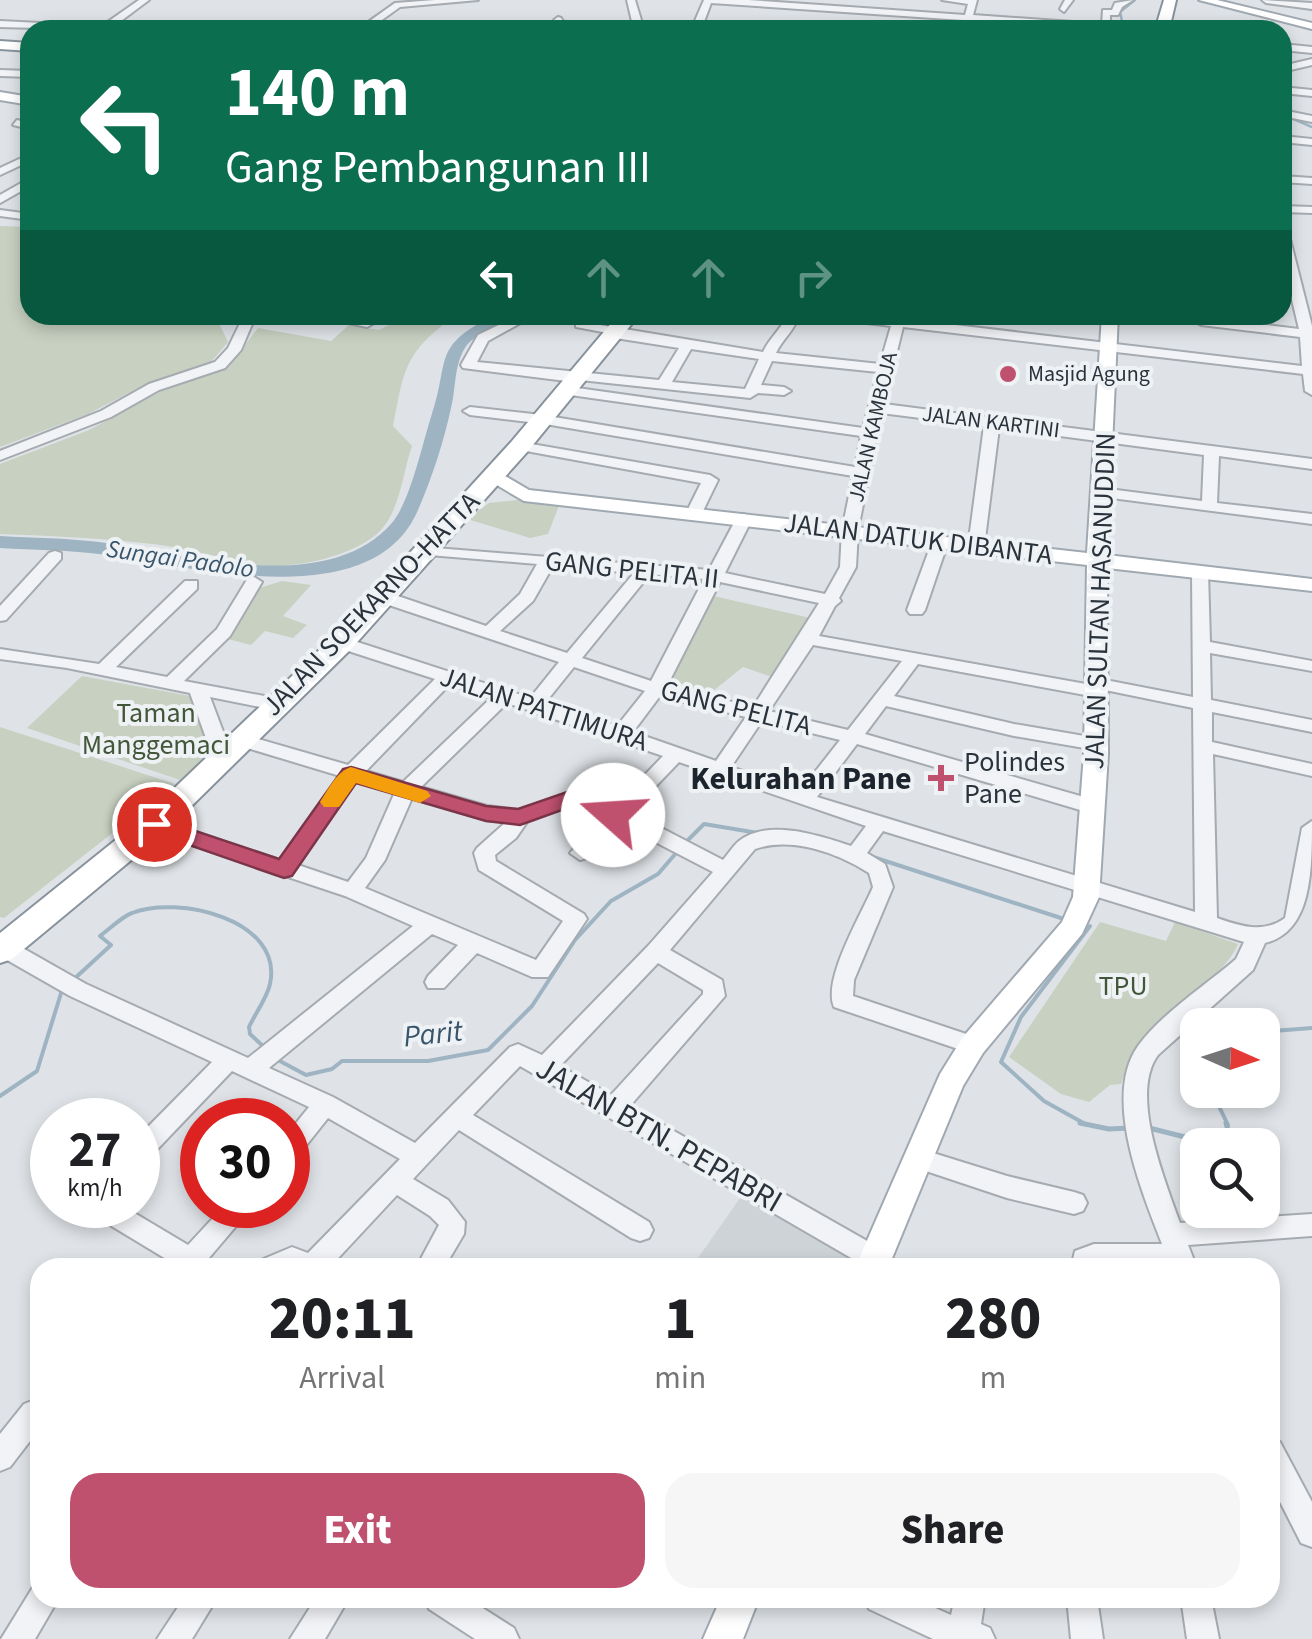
<!DOCTYPE html>
<html lang="en">
<head>
<meta charset="utf-8">
<style>
	:root { --surface:#fff; --page:#f6f6f6; --text:#202124; --muted:#757577; --accent:#bf516f }
	body { margin:0; font-family:"Source Sans 3",sans-serif; background:var(--page); color:var(--text); height:100vh; display:flex; flex-direction:column; font-size:38px; white-space:nowrap }
	* { box-sizing:border-box; margin:0 }
	p { font-size:32px; color:var(--muted) }
	.icon { flex:none; width:55px; height:55px; fill:none; stroke:currentColor; stroke-width:2; stroke-linecap:round; stroke-linejoin:round }
	.map { position:relative; flex:1; overflow:hidden }
	.drawer { position:absolute; left:30px; top:1258px; width:1250px; height:350px; display:flex; flex-direction:column; background:var(--surface); border-radius:30px; box-shadow:0 5px 15px #0003 }
	.drawer>* { flex:none }
	.banner { position:absolute; left:20px; top:20px; width:1272px; height:305px; border-radius:30px; box-shadow:0 5px 15px #0003; background:#0b6e4f; color:#fff; overflow:hidden }
	.needle { width:65px; rotate:93deg }
	.controls { position:absolute; left:1180px; top:1008px; display:grid; gap:20px }
	.controls a { display:grid; place-items:center; width:100px; height:100px; border-radius:20px; background:var(--surface); box-shadow:0 5px 15px #0003; font-size:50px }
	.speed { position:absolute; left:30px; top:1098px; display:flex; gap:20px; font-size:50px; font-weight:700; text-align:center }
	.speed>* { display:grid; place-content:center; width:130px; height:130px; border-radius:50%; background:var(--surface); box-shadow:0 5px 15px #0003; line-height:1 }
	.speed small { font-size:25px; font-weight:400 }
	.speed .limit { border:15px solid #d22; background:#fff; color:#111 }
	.pin { position:absolute; display:grid; place-items:center; width:85px; height:85px; color:#fff; margin:-42px; border:5px solid #fff; border-radius:50%; box-shadow:0 2px 10px #0007 }
	.me { position:absolute; width:110px; margin:-55px; rotate:289deg; stroke-linejoin:round; filter:drop-shadow(0 0 8px #0008) }
	.turn { display:flex; align-items:center; gap:35px; height:210px; padding:0 40px; font-size:45px }
	.turn .icon { width:130px; height:130px; stroke-width:2.5 }
	.turn b { display:block; font-size:70px; line-height:85px }
	.lanes { display:flex; align-items:center; height:95px; padding:0 40px; background:#0003; justify-content:center; gap:50px; direction:ltr }
	.lanes .off { opacity:.35 }
	.eta { display:flex; justify-content:space-evenly; align-items:center; height:170px; text-align:center }
	.eta b { font-size:60px; font-weight:800; line-height:70px }
	.button { display:flex; gap:20px; margin-top:auto; padding:20px 40px }
	.button a { flex:1; height:115px; border-radius:30px; background:var(--accent); color:#fff; font-size:40px; font-weight:800; line-height:115px; text-align:center }
	.button a+a { background:var(--page); color:var(--text) }
	.map>svg:first-child { display:block }
	.built { fill:#ced3d8 }
	.green { fill:#c7d0c1 }
	.lines { fill:none; stroke-linecap:round; stroke-linejoin:round }
	.stream-far2 { stroke:#9eb4c3; stroke-width:2.5 }
	.stream-far1 { stroke:#9eb4c3; stroke-width:4 }
	.stream { stroke:#9eb4c3; stroke-width:5 }
	.river { fill:#9eb4c3; fill-rule:evenodd }
	.minor-casing { stroke:#a5abb0; stroke-width:4 }
	.major-casing { stroke:#a0a9b1; stroke-width:4 }
	.highway-casing { stroke:#88929c; stroke-width:4 }
	.minor { fill:#f2f3f6; fill-rule:evenodd }
	.major { fill:#fff; fill-rule:evenodd }
	.highway { fill:#fff; fill-rule:evenodd }
	.route { fill:#bf516f; stroke:#7c3548; stroke-width:2.5 }
	.slow { fill:#f59e0b }
	.poi-dot { fill:#bf516f; stroke:#eff2f5; stroke-width:4 }
	.labels { text-anchor:middle; dominant-baseline:central; stroke-width:8; stroke-linejoin:round; paint-order:stroke }
	.far-poi-label { font-size:22px; fill:#2a333c; stroke:#eff2f5; text-anchor:start }
	.far-street-label { font-size:22px; fill:#2a333c; stroke:#eff2f5 }
	.far-water-label { font-size:25px; font-style:italic; fill:#38556c; stroke:#eff2f5 }
	.street-label { font-size:28px; fill:#2a333c; stroke:#eff2f5 }
	.park-label { font-size:28px; fill:#425739; stroke:#eff2f5 }
	.poi-label { font-size:28px; fill:#2a333c; stroke:#eff2f5; text-anchor:start }
	.water-label { font-size:30px; font-style:italic; fill:#38556c; stroke:#eff2f5 }
	.quarter-label { font-size:32px; font-weight:bold; fill:#1c242d; stroke:#eff2f5 }
	.near-street-label { font-size:32px; fill:#2a333c; stroke:#eff2f5 }
</style>
</head>
<body>
<div class="map">
<svg width="1312" height="1639" viewBox="0 0 1312 1639">
	<rect width="100%" height="100%" fill="#dfe3e7"/>
	<polygon class="built" points="745,1191 866,1260 863,1268 691,1268"/>
	<g class="green">
		<polygon points="0,226 30,227 30,315 215,315 228,342 211,362 144,385 88,414 0,447"/>
		<path d="M 408,315 L 448,321 C 402,356 404,374 393,426 L 412,446 C 403,471 400,511 380,531 C 355,556 293,570 258,565 C 222,559 188,548 153,544 C 102,538 51,536 0,534 L 0,464 L 89,430 L 160,392 L 228,367 L 258,328 L 331,341 L 349,325 L 379,330 Z"/>
		<polygon points="518,500 560,503 548,534 530,538 467,519 489,503"/>
		<polygon points="282,581 311,585 283,616 307,625 293,638 265,631 251,645 224,638 252,590"/>
		<polygon points="709,595 815,619 778,679 743,667 708,695 666,687"/>
		<polygon points="82,676 190,696 212,751 180,780 27,728"/>
		<polygon points="0,727 175,784 4,918 0,917"/>
		<path d="M 1100,922 L 1166,941 L 1175,922 L 1238,944 C 1229,965 1213,976 1195,990 C 1165,1016 1133,1046 1121,1084 L 1110,1085 L 1089,1102 L 1061,1094 L 1009,1057 Z"/>
	</g>
	<g class="lines">
		<g class="stream-far2">
			<polyline points="1124,30 1120,12 1135,0"/>
			<polyline points="1289,117 1312,127"/>
		</g>
		<g class="stream-far1">
			<polyline points="683,845 704,824 758,833"/>
			<polyline points="873,857 1067,920"/>
			<path d="M 73,980 L 111,945 L 100,936 C 110,929 121,917 132,913 C 177,895 284,919 270,984 C 267,998 255,1014 249,1027 L 250,1034 L 264,1047"/>
			<polyline points="1262,1032 1312,1028"/>
			<polyline points="278,1060 306,1075 332,1069 342,1061 428,1061 488,1050 532,1006 575,940 611,901 658,874 677,852"/>
			<polyline points="1211,1090 1228,1125"/>
			<polyline points="0,1096 37,1071 62,990"/>
			<polyline points="1087,1125 1044,1101 1001,1062 1021,1017 1090,926"/>
		</g>
		<g class="stream">
			<polyline points="1080,1123 1109,1129 1130,1128"/>
			<polyline points="1226,1123 1232,1145"/>
			<polyline points="1149,1128 1217,1145"/>
		</g>
		<path class="river" d="M 495,315 L 515,315 C 501,328 476,331 465,348 C 454,365 456,389 451,408 C 444,441 432,478 418,510 C 372,618 186,565 99,554 C 67,550 33,550 0,548 L 0,536 C 33,538 66,538 99,542 C 184,553 324,598 391,524 C 410,503 422,445 431,417 C 451,359 430,347 495,315 Z"/>
		<defs>
			<g id="minor">
				<polygon points="139,0 149,0 109,30 0,27 0,21 102,26"/>
				<polygon points="435,0 478,0 400,7 368,30 357,30 395,3"/>
				<polygon points="627,0 635,0 644,30 634,30"/>
				<polygon points="704,0 748,0 965,15 968,4 942,0 977,0 973,15 1102,24 1103,10 1112,10 1115,3 1133,0 1122,7 1118,15 1110,15 1110,25 1150,30 972,21 970,30 960,30 963,20 711,3 701,30 691,30"/>
				<polygon points="1065,0 1073,0 1064,12 1060,9"/>
				<polygon points="1262,0 1312,3 1312,9 1266,3"/>
				<polygon points="558,17 561,18 569,30 559,30 554,20"/>
				<polygon points="840,26 857,30 836,30"/>
				<polygon points="1282,44 1312,47 1312,53 1282,50"/>
				<polygon points="1312,59 1312,65 1282,72 1282,66"/>
				<polygon points="0,70 30,71 30,77 0,76"/>
				<polygon points="1282,87 1312,90 1312,96 1282,93"/>
				<polygon points="1282,110 1312,116 1312,122 1282,116"/>
				<polygon points="17,120 30,123 30,129 13,125"/>
				<polygon points="1282,136 1312,139 1312,145 1282,142"/>
				<polygon points="30,154 30,161 0,175 0,168"/>
				<polygon points="1282,176 1312,178 1312,184 1282,182"/>
				<polygon points="30,178 30,186 0,203 0,195"/>
				<polygon points="1282,206 1312,207 1312,213 1282,212"/>
				<polygon points="0,210 30,214 30,220 0,216"/>
				<path d="M 1282,228 L 1288,231 L 1312,326 L 1312,395 L 1305,391 L 1303,374 L 903,327 L 884,404 L 1312,459 L 1312,469 L 1219,456 L 1217,503 L 1312,514 L 1312,524 L 1096,496 L 1096,490 L 1101,488 L 1202,501 L 1204,455 L 999,428 L 984,547 L 976,552 L 970,550 L 968,547 L 984,426 L 881,413 L 858,530 L 856,567 L 839,598 L 841,601 L 835,606 L 819,636 L 1086,684 L 1095,678 L 1193,697 L 1192,572 L 1200,567 L 1208,572 L 1210,642 L 1312,661 L 1312,671 L 1210,653 L 1211,700 L 1312,720 L 1312,732 L 1212,712 L 1212,742 L 1312,764 L 1312,776 L 1213,754 L 1217,918 C 1240,926 1263,934 1285,918 L 1302,828 L 1312,821 C 1312,871 1312,932 1265,943 L 1253,970 L 1158,1055 C 1129,1094 1165,1181 1180,1223 L 1312,1214 L 1312,1236 L 1188,1245 L 1197,1268 L 1071,1268 L 1075,1251 L 1094,1244 L 1162,1244 C 1142,1192 1102,1097 1138,1046 C 1161,1014 1206,985 1236,959 L 1244,942 L 883,831 L 867,853 L 885,864 L 893,887 L 854,980 L 853,996 L 981,1039 L 985,1045 L 981,1051 L 973,1054 L 834,1007 C 822,980 861,915 873,887 L 869,873 C 838,853 791,836 755,849 L 670,950 L 722,980 L 725,996 L 630,1106 L 883,1250 L 887,1258 L 883,1266 L 865,1266 L 520,1066 L 473,1115 L 649,1222 L 653,1230 L 649,1238 L 640,1241 L 631,1238 L 459,1130 L 413,1179 L 448,1200 L 465,1222 L 464,1234 L 444,1268 L 416,1268 L 439,1225 L 430,1216 L 397,1195 L 329,1268 L 257,1268 L 261,1260 L 292,1247 L 308,1253 L 400,1159 L 328,1118 L 297,1157 L 288,1160 L 288,1133 L 309,1107 L 232,1071 L 147,1160 L 138,1163 L 138,1137 L 212,1062 L 70,996 L 0,956 L 0,941 L 12,942 L 86,984 L 248,1058 L 413,926 L 345,896 L 147,830 L 144,825 L 154,818 L 280,860 L 340,776 L 234,744 L 232,740 L 234,736 L 241,734 L 348,765 L 435,679 L 336,647 L 333,643 L 336,639 L 348,639 L 530,698 L 559,662 L 377,601 L 375,597 L 383,592 L 389,593 L 486,626 L 520,594 L 537,564 L 429,555 L 421,550 L 423,547 L 709,570 L 736,519 L 744,514 L 752,519 L 725,573 L 825,594 L 840,567 L 842,530 L 853,476 L 545,424 L 470,415 L 463,411 L 470,407 L 542,415 L 855,467 L 861,436 L 563,394 L 556,390 L 563,386 L 863,428 L 878,372 L 772,361 L 761,385 L 784,387 L 791,391 L 784,395 L 758,393 L 750,398 L 580,380 L 574,382 L 463,368 L 461,365 L 478,335 L 519,315 L 535,315 L 488,341 L 477,362 L 659,380 L 679,348 L 609,337 L 608,333 L 576,327 L 576,321 L 763,352 C 770,337 781,330 787,315 L 799,315 C 794,332 783,338 776,353 L 880,364 L 891,326 L 834,319 L 828,315 L 893,318 L 894,315 L 906,315 L 905,319 L 1302,366 L 1300,337 L 1201,325 L 1194,321 L 1201,317 L 1299,329 L 1282,258 ZM 691,349 L 759,359 L 745,389 L 672,382 ZM 553,566 L 634,573 L 567,653 L 500,631 L 533,601 ZM 650,574 L 704,579 L 651,681 L 582,658 ZM 720,582 L 819,603 L 753,707 L 667,686 ZM 813,645 L 902,661 L 848,730 L 769,711 ZM 918,664 L 1096,697 L 1105,690 L 1193,708 L 1195,912 L 817,797 L 857,744 L 1087,812 L 1101,812 L 1104,807 L 1101,802 L 865,734 L 886,706 L 1014,736 L 1096,750 L 1105,744 L 1096,738 L 1014,724 L 894,696 ZM 574,667 L 645,691 L 617,726 L 545,703 ZM 450,684 L 491,698 L 403,782 L 366,771 ZM 660,696 L 746,717 L 716,761 L 633,732 ZM 507,703 L 663,756 L 613,808 L 570,792 L 519,810 L 487,806 L 421,787 ZM 762,721 L 840,740 L 800,791 L 731,767 ZM 679,762 L 866,826 L 851,846 C 821,836 768,818 739,841 C 733,846 728,854 723,860 L 648,821 L 634,821 L 631,826 L 634,831 L 713,872 L 648,946 L 542,1055 L 518,1044 L 510,1047 L 415,1143 L 333,1097 L 269,1068 L 432,934 L 458,945 L 428,976 L 425,982 L 428,988 L 444,988 L 477,953 L 532,977 L 548,977 L 587,919 L 584,914 L 496,861 L 495,855 L 516,838 L 527,822 L 570,806 L 602,818 L 570,853 L 580,860 L 587,858 ZM 356,781 L 395,792 L 366,858 L 348,882 L 298,865 ZM 412,798 L 486,820 L 506,822 L 477,848 L 474,853 L 479,870 L 563,921 L 536,960 L 365,888 L 385,860 ZM 658,963 L 703,990 L 703,994 L 611,1095 L 560,1066 Z"/>
				<polygon points="244,315 256,315 241,350 225,368 159,390 111,417 0,460 0,451 101,411 149,384 215,362 228,348"/>
				<polygon points="310,315 341,315 374,323 367,327"/>
				<polygon points="520,442 710,475 718,480 702,513 694,518 686,513 701,483 515,449 515,443"/>
				<polygon points="940,537 948,542 925,610 922,614 910,614 907,610 932,542"/>
				<polygon points="55,551 61,553 61,559 6,620 0,621 0,606 49,553"/>
				<polygon points="254,577 262,582 230,636 184,681 275,698 284,704 275,710 210,697 233,758 230,762 223,764 213,758 190,693 67,668 0,659 0,649 99,664 185,581 197,581 197,589 116,667 167,677 217,629 248,578"/>
				<polygon points="917,1148 1007,1176 1074,1192 1083,1195 1087,1203 1083,1211 1074,1214 1007,1198 908,1165 905,1158 908,1151"/>
				<polygon points="86,1205 121,1205 188,1245 225,1205 254,1205 209,1258 216,1268 181,1268 90,1213"/>
				<polygon points="34,1400 40,1402 40,1428 10,1467 0,1471 0,1434 24,1404"/>
				<polygon points="1270,1438 1280,1442 1312,1502 1312,1547 1301,1543 1270,1482"/>
				<polygon points="40,1584 40,1598 59,1598 35,1639 1,1639 33,1587"/>
				<polygon points="184,1598 217,1598 192,1639 157,1639"/>
				<polygon points="316,1598 349,1598 325,1639 290,1639"/>
				<polygon points="425,1598 467,1598 514,1628 519,1639 475,1639 429,1609"/>
				<polygon points="865,1598 913,1598 951,1615 955,1598 985,1598 981,1624 990,1628 995,1639 933,1639 869,1609"/>
				<polygon points="1067,1598 1097,1598 1103,1639 1071,1639"/>
				<polygon points="1181,1598 1211,1598 1219,1639 1187,1639"/>
			</g>
			<g id="major">
				<polygon points="1199,0 1217,0 1312,23 1312,29"/>
				<polygon points="0,92 30,97 30,105 0,100"/>
				<polygon points="1102,315 1118,315 1107,555 1312,579 1312,591 1107,568 1108,754 1099,897 1082,934 983,1053 963,1086 888,1268 855,1268 940,1074 963,1037 1062,922 1073,897 1084,754 1087,565 524,501 483,477 486,473 500,473 529,490 1087,553"/>
				<polygon points="721,1598 759,1598 743,1639 703,1639"/>
			</g>
			<g id="highway">
				<polygon points="1164,0 1176,0 1169,30 1155,30"/>
				<polygon points="0,41 30,43 30,51 0,49"/>
				<polygon points="618,315 639,315 528,451 351,649 165,832 12,959 0,963 0,933 143,818 333,637 512,441"/>
			</g>
		</defs>
		<use href="#minor" class="minor-casing"/>
		<use href="#major" class="major-casing"/>
		<use href="#highway" class="highway-casing"/>
		<use href="#minor" class="minor"/>
		<use href="#major" class="major"/>
		<use href="#highway" class="highway"/>
	</g>
	<polygon class="route" points="351,767 486,806 518,809 570,791 621,810 625,815 613,823 570,807 520,825 486,821 356,783 292,876 284,878 146,830 143,824 154,817 279,859 343,769"/>
	<path class="slow" d="M 351,767 L 427,791 L 431,796 L 420,803 L 356,783 L 339,807 L 324,807 L 320,802 C 328,790 337,771 351,767 Z"/>
	<g class="poi-dot">
		<circle cx="1008" cy="374" r="10"/>
		<path d="M936 763h10v10h10v10h-10v10h-10v-10h-10v-10h10z"/>
	</g>
	<g class="labels">
		<g class="far-poi-label">
			<text x="1028" y="374">Masjid Agung</text>
		</g>
		<g class="far-street-label">
			<text transform="translate(991 422) rotate(7)">JALAN KARTINI</text>
			<text transform="translate(873 427) rotate(-77)">JALAN KAMBOJA</text>
		</g>
		<g class="far-water-label">
			<text transform="translate(180 559) rotate(8)">Sungai Padolo</text>
		</g>
		<g class="street-label">
			<text transform="translate(918 539) rotate(7)">JALAN DATUK DIBANTA</text>
			<text transform="translate(632 570) rotate(6)">GANG PELITA II</text>
			<text transform="translate(1100 601) rotate(-88)">JALAN SULTAN HASANUDDIN</text>
			<text transform="translate(371 604) rotate(-46)">JALAN SOEKARNO-HATTA</text>
			<text transform="translate(736 708) rotate(14)">GANG PELITA</text>
			<text transform="translate(544 709) rotate(18)">JALAN PATTIMURA</text>
		</g>
		<g class="park-label">
			<text x="156" y="713">Taman<tspan x="156" dy="32">Manggemaci</tspan></text>
			<text x="1123" y="986">TPU</text>
		</g>
		<g class="poi-label">
			<text x="964" y="762">Polindes<tspan x="964" dy="32">Pane</tspan></text>
		</g>
		<g class="water-label">
			<text transform="translate(433 1034) rotate(-6)">Parit</text>
		</g>
		<g class="quarter-label">
			<text x="801" y="779">Kelurahan Pane</text>
		</g>
		<g class="near-street-label">
			<text transform="translate(659 1135) rotate(30)">JALAN BTN. PEPABRI</text>
		</g>
	</g>
</svg>
<div class="controls">
<a><svg class="needle" viewBox="-14 -14 28 28"><path d="M0-13l5 13h-10z" fill="#e53935"/><path d="M0 13l5-13h-10z" fill="#757577"/></svg></a>
<a><svg class="icon" aria-label="search" viewBox="0 0 24 24"><circle cx="10" cy="10" r="6"/><path d="M15 15l6 6"/></svg></a>
</div>
<div class="speed"><div>27<small>km/h</small></div><div class="limit">30</div></div>
<div class="pin" style="left:154px;top:824px;background:#d93025"><svg class="icon" aria-label="arrive" viewBox="0 0 24 24"><path d="M6 21V4h12l-3 4 3 4H6"/></svg></div>
<svg class="me" style="left:613px;top:815px" viewBox="-20 -20 40 40"><circle r="19" fill="#fff"/><path d="M0-13L10 11 0 6-10 11z" fill="#bf516f"/></svg>
<div class="banner">
<div class="turn"><svg class="icon" aria-label="left" viewBox="0 0 24 24"><path d="M17 20v-9H6M10 6l-5 5 5 5"/></svg><div><b>140 m</b>Gang Pembangunan III</div></div>
<div class="lanes"><svg class="icon" aria-label="left" viewBox="0 0 24 24"><path d="M17 20v-9H6M10 6l-5 5 5 5"/></svg><svg class="icon off" aria-label="ahead" viewBox="0 0 24 24"><path d="M12 20V5M6 11l6-6 6 6"/></svg><svg class="icon off" aria-label="ahead" viewBox="0 0 24 24"><path d="M12 20V5M6 11l6-6 6 6"/></svg><svg class="icon off" aria-label="right" viewBox="0 0 24 24"><path d="M7 20v-9h11M14 6l5 5-5 5"/></svg></div>
</div>
<section class="drawer">
<div class="eta">
<div><b>20:11</b><p>Arrival</p></div>
<div><b>1</b><p>min</p></div>
<div><b>280</b><p>m</p></div>
</div>
<div class="button"><a>Exit</a><a>Share</a></div>
</section>
</div>
</body>
</html>
